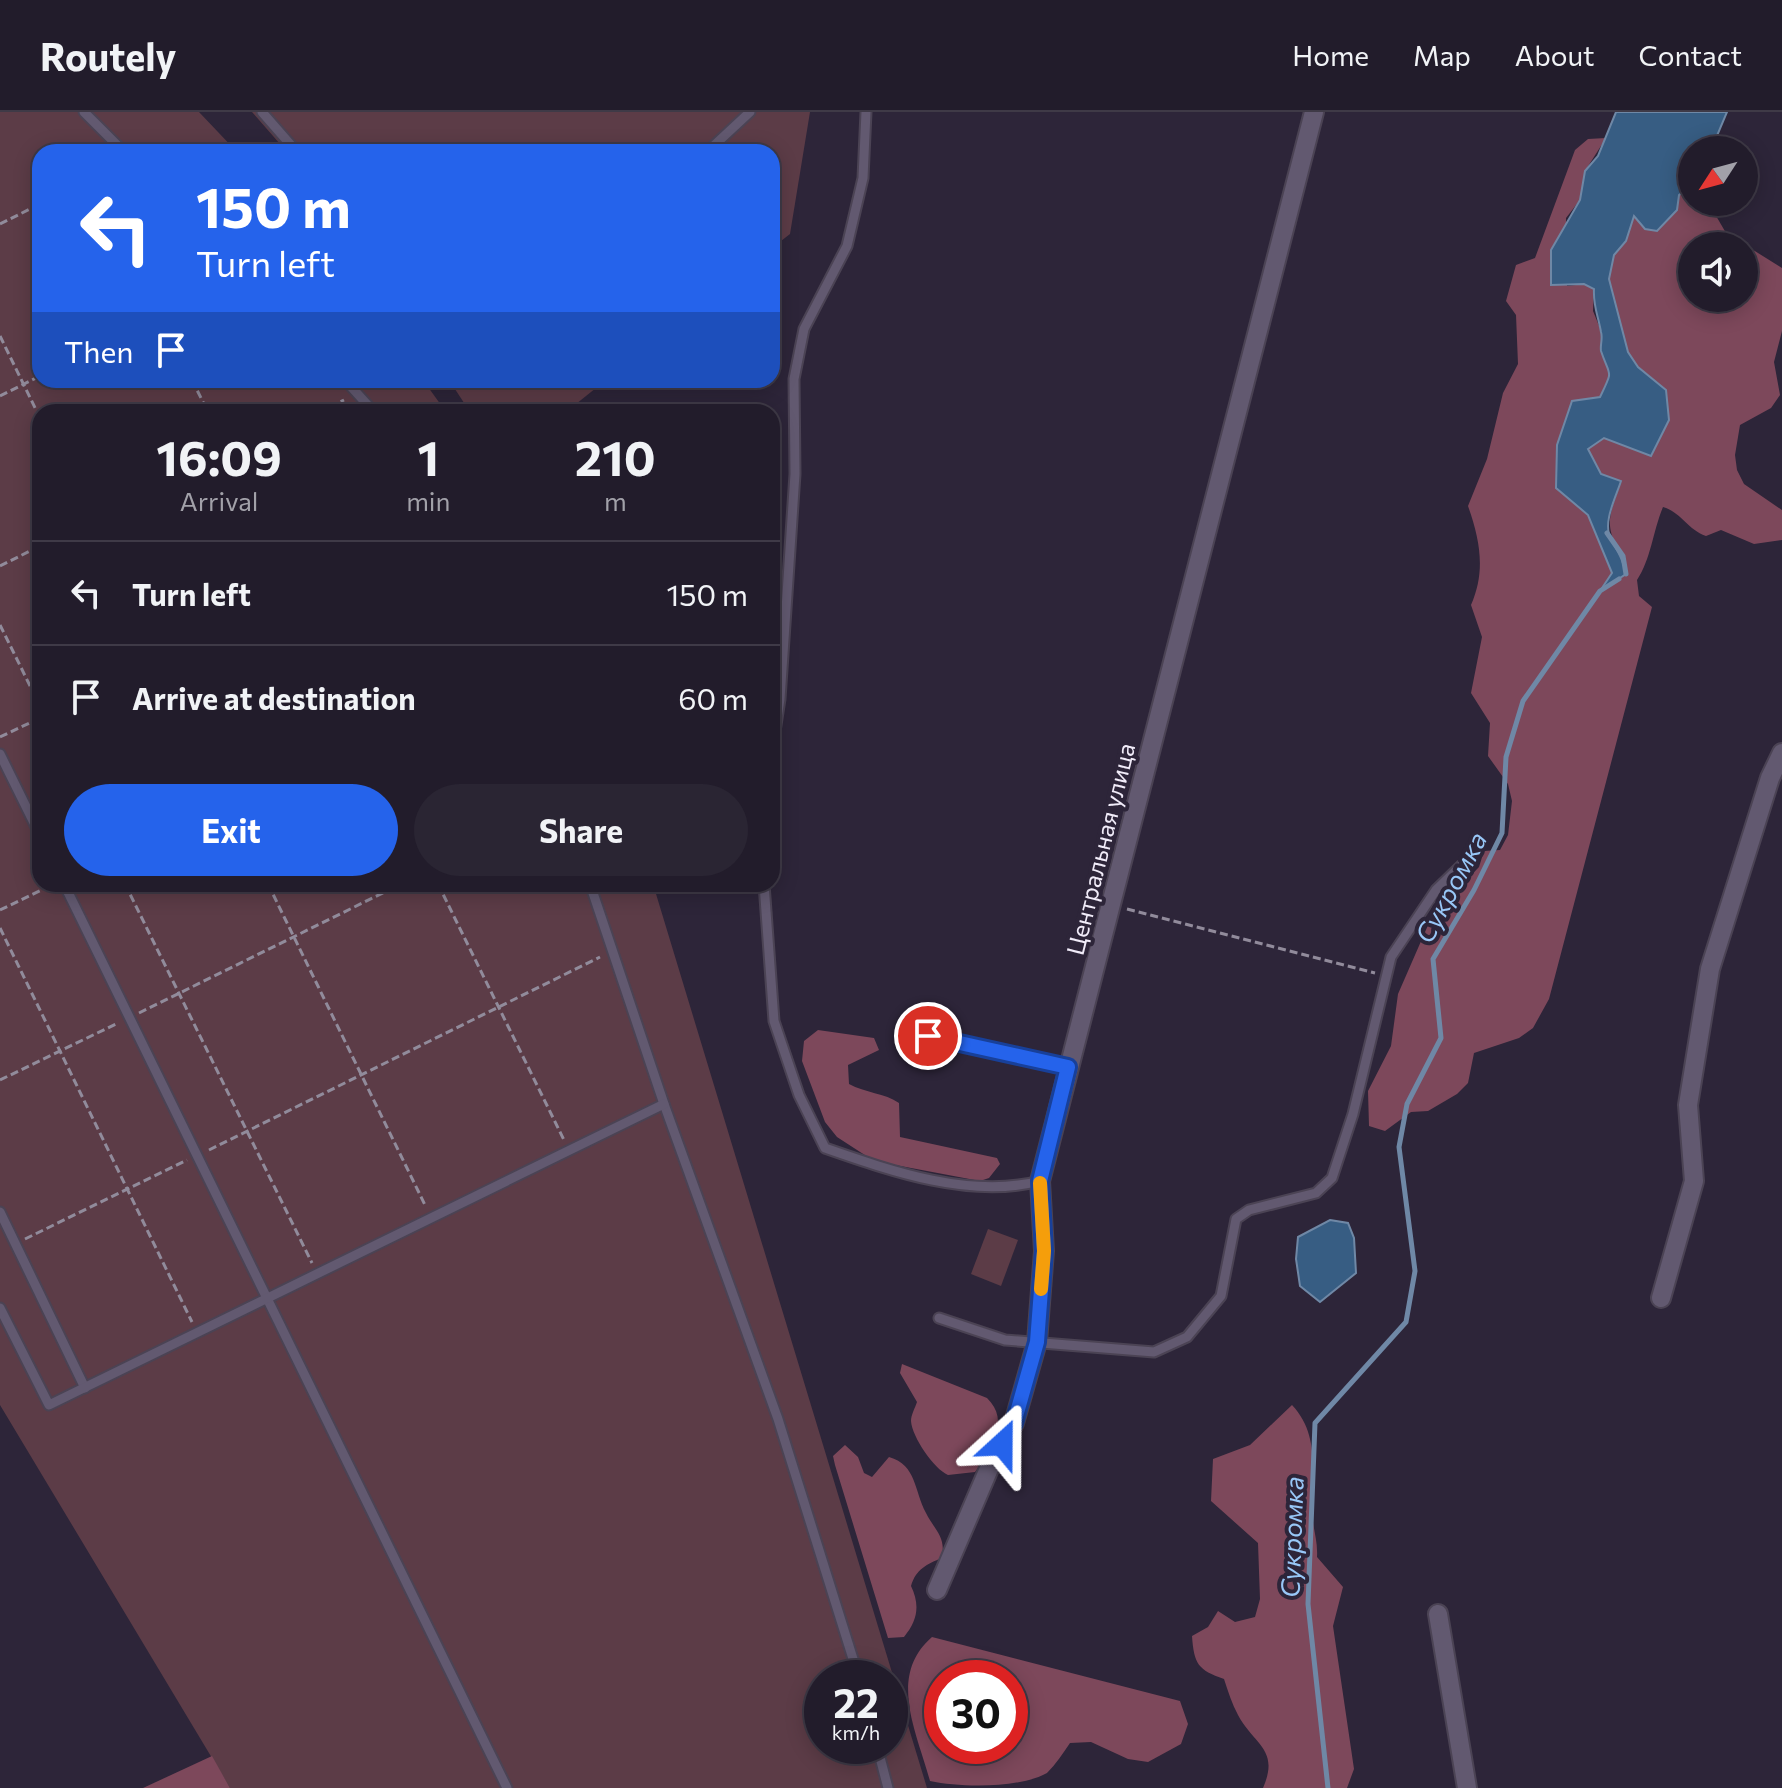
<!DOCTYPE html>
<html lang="en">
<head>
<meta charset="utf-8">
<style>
	:root { --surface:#221c2b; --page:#2a2533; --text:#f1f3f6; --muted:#a2a1a9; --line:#3f3a47; --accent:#2563eb }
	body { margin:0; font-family:Commissioner,sans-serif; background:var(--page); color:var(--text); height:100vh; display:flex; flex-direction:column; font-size:30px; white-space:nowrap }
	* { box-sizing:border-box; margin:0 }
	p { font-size:26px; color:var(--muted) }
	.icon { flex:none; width:44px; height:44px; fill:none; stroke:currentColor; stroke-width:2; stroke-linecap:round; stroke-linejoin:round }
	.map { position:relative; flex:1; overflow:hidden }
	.panel { position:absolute; left:32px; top:292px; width:748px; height:488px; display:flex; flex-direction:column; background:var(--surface); border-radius:24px; box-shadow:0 4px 20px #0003,0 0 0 2px var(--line) }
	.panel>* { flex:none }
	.top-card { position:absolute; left:32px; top:32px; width:748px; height:244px; border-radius:24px; box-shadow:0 4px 20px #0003,0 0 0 2px var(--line); background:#2563eb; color:#fff; overflow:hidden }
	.needle { width:52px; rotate:234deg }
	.tools { position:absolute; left:1678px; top:24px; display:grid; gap:16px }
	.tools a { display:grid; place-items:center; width:80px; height:80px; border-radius:50%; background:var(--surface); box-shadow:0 4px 20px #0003,0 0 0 2px var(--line); font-size:40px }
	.speed { position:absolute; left:804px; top:1548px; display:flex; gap:16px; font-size:40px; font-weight:700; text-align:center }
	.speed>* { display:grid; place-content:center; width:104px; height:104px; border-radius:50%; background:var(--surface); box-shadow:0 4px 20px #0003,0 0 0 2px var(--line); line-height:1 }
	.speed small { font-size:20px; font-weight:400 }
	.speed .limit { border:12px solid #d22; background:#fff; color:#111 }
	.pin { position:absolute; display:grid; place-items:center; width:68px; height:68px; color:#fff; margin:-34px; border:4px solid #fff; border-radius:50%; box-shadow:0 2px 8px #0007 }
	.me { position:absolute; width:88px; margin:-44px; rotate:24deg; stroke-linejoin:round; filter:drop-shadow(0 0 6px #0008) }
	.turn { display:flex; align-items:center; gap:28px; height:168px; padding:0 32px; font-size:36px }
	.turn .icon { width:104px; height:104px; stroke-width:2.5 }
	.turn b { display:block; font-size:56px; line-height:68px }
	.then { display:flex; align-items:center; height:76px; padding:0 32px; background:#0003; gap:16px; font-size:30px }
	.eta { display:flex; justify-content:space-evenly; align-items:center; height:136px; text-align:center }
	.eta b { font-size:48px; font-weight:700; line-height:56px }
	.cta { display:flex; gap:16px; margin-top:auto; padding:16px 32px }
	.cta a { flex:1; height:92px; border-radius:48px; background:var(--accent); color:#fff; font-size:32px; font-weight:700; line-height:92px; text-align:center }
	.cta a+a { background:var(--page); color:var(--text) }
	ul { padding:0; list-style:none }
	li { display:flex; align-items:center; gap:24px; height:104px; padding:0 32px; border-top:2px solid var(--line) }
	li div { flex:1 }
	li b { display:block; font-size:30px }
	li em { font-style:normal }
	header { display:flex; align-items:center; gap:48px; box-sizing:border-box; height:112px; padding:0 40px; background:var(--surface); border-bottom:2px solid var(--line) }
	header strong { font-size:38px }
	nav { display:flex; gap:44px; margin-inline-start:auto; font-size:28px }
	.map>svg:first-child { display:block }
	.green { fill:#5c3c47; fill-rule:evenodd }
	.forest { fill:#7d485b; fill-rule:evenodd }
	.water { fill:#375d83; stroke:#6f88a6; stroke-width:2 }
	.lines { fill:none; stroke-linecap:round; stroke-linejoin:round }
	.stream { stroke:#6f88a6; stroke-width:5 }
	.service-casing { stroke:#4b4354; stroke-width:13 }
	.minor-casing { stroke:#4b4354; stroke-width:22 }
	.path { stroke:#918b9b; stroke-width:3; stroke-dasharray:8 4; stroke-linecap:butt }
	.service { stroke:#625970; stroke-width:9 }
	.minor { stroke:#625970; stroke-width:18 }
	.route-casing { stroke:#184099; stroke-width:20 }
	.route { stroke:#2563eb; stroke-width:14 }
	.slow { stroke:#f59e0b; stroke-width:14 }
	.labels { text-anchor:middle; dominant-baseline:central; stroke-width:8; stroke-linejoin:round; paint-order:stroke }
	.street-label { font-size:24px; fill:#f1ecf9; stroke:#2d2539 }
	.water-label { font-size:26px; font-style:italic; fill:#98c7f7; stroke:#2d2539 }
</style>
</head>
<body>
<header>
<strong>Routely</strong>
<nav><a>Home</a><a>Map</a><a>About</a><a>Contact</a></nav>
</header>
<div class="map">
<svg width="1782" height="1676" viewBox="0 0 1782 1676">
	<rect width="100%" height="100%" fill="#2d2539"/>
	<g class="green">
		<path d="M 0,0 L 199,0 L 237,40 L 40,40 L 40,268 L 423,268 L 446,300 L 40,300 L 40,772 L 653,772 L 927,1676 L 230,1676 L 0,1293 ZM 822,1566 L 890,1566 L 890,1634 L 822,1634 Z"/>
		<polygon points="252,0 810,0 790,122 772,136 772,40 287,40"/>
		<polygon points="449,268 606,268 566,300 470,300"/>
		<polygon points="988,1117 1018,1128 1001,1174 971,1162"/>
	</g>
	<g class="forest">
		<path d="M 1606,26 L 1585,59 L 1580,88 L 1566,106 L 1567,174 L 1584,172 L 1594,177 L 1593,199 L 1602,221 L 1601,239 L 1608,248 L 1610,263 L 1556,376 L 1588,403 L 1612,462 L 1603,477 L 1623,444 C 1602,414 1610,402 1621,370 L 1601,362 L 1588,337 L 1666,278 L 1638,255 L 1628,240 L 1609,167 L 1614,143 L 1626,129 L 1634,103 L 1677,98 L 1679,83 L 1692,73 L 1692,90 L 1708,90 L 1726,121 L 1782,156 L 1782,219 L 1774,250 L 1780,283 L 1771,296 L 1740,313 L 1735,343 L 1737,358 L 1744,372 L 1782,398 L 1782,428 L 1754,432 L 1721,418 L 1706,424 C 1687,417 1682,401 1663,395 C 1653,419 1651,447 1637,468 L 1639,484 L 1652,495 L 1549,887 L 1533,916 L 1519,926 L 1474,941 L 1468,971 L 1457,982 L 1428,999 L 1411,1000 L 1385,1019 L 1369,1014 L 1368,979 L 1391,934 L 1398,882 L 1432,804 L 1479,755 L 1484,739 L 1500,738 L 1508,723 L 1512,689 L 1508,672 L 1488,644 L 1490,611 L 1471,581 L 1482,525 L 1471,493 C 1486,459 1480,428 1468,394 L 1487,347 L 1503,281 L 1518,252 L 1516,203 L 1506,189 L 1516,153 L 1535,146 L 1575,38 L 1588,27 ZM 1692,134 L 1744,134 L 1744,186 L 1692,186 Z"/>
		<path d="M 818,918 L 874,926 L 879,938 L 848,953 L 849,972 C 865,981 885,981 899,991 L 900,1025 L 997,1046 L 1000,1052 L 989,1066 L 980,1069 L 874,1049 L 837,1025 L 825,1010 L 802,949 L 804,929 Z"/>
		<path d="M 902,1252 L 987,1286 C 1011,1309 991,1339 975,1360 L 948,1363 C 934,1357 912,1325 911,1309 C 911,1303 915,1296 917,1290 L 900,1261 Z"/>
		<path d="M 1292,1293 C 1321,1324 1311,1362 1312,1401 C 1313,1417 1318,1429 1317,1445 L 1343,1475 L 1333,1514 L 1354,1657 L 1347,1676 L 1263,1676 C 1280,1637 1254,1633 1238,1603 C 1232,1592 1228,1579 1224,1567 C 1198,1558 1194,1552 1192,1524 L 1208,1515 L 1218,1499 L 1235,1510 L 1255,1505 L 1260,1487 L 1258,1431 L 1211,1389 L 1213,1347 L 1250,1333 Z"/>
		<path d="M 845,1333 L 858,1345 L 864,1361 L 872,1365 L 889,1345 C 917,1353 914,1379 926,1401 C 935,1419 946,1424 942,1446 C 927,1452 916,1457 911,1474 C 920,1493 918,1508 904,1525 L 888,1526 L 835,1353 L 833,1344 Z"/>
		<path d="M 932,1525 L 1180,1589 L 1188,1612 L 1181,1632 L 1148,1650 L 1128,1647 L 1091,1630 L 1070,1631 C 1063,1641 1056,1652 1047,1661 C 1020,1676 963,1676 930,1669 C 917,1620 887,1564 932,1525 ZM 1010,1566 L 1010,1634 L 942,1634 L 942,1566 Z"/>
		<polygon points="212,1644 230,1676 143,1676"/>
	</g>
	<g class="water">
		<path d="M 1616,0 L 1727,0 L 1711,38 L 1692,38 L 1692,73 L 1679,83 L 1677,98 L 1657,119 L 1645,117 L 1634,104 L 1626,129 L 1614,143 L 1609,167 L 1628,240 L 1638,255 L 1666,278 L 1669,308 L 1651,344 L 1604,326 L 1588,337 L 1601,362 L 1621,369 C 1616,385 1602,411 1611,427 C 1618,440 1623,447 1626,462 L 1600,479 L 1612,461 L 1588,403 L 1556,376 L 1557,333 L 1572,289 L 1600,285 C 1614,256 1610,266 1601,239 C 1600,233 1603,226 1601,220 C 1598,203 1593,194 1594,177 L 1584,172 L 1551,173 L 1551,138 L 1580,88 L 1585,59 L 1598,44 Z"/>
		<polygon points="1330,1108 1348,1111 1354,1126 1356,1161 1320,1190 1300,1174 1296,1147 1298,1125"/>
	</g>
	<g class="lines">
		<g class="stream">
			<polyline points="1607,421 1623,444 1626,462"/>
			<polyline points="1328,1676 1308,1492 1315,1311 1406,1210 1415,1159 1399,1035 1407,992 1441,926 1433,847 1474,778 1502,721 1506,645 1523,589 1600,479 1619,467"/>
		</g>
		<defs>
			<g id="service">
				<polyline points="84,0 124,40"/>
				<polyline points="262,0 297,40"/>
				<polyline points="707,40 750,0"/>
				<polyline points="345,268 374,300"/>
				<polyline points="772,639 780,587 795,362 794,267 804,217 847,134 863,66 866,0"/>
				<polyline points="0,642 40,723"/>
				<polyline points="64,772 507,1676"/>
				<polyline points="590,772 664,992 778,1307 859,1566"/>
				<path d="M 764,772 L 774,909 L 799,983 L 825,1036 C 891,1059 970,1087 1040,1069"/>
				<polyline points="928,924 1068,955"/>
				<polyline points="0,1100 85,1276"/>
				<polyline points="0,1196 49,1293 664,992"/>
				<polyline points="939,1206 1005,1228 1154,1240 1187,1225 1221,1184 1236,1107 1249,1098 1316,1081 1332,1066 1353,1002 1391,845 1436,778 1465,750"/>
				<polyline points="877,1634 888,1676"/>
			</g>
			<g id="minor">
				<polyline points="1661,1186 1694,1069 1688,993 1710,857 1770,666 1782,641"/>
				<polyline points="937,1478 991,1352 1014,1311 1037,1230 1044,1139 1040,1069 1314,0"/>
				<polyline points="1438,1502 1467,1676"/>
			</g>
		</defs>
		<use href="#service" class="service-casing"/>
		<use href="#minor" class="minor-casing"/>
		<g class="path">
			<polyline points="0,112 40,92"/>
			<polyline points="0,224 40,306"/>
			<polyline points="192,268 208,300"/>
			<polyline points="0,284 40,264"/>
			<polyline points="319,300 344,288"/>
			<polyline points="0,454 40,434"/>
			<polyline points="0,513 40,594"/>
			<polyline points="0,625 40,606"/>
			<polyline points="125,772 312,1151"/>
			<polyline points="268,772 426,1095"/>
			<polyline points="438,772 564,1028"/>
			<polyline points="1127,797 1375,861"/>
			<polyline points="0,798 50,774"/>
			<polyline points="0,816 192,1210"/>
			<polyline points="139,901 401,772"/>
			<polyline points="0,968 118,911"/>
			<polyline points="209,1038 600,845"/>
			<polyline points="25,1127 187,1048"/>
		</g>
		<use href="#service" class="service"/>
		<use href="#minor" class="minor"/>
	</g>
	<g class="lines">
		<defs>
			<polyline id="route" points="928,924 1068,955 1040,1069 1044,1139 1037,1230 1014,1311 1002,1332"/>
		</defs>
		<use href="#route" class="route-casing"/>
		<use href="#route" class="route"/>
		<polyline class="slow" points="1040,1071 1044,1139 1041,1177"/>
	</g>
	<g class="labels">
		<g class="street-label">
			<text transform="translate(1100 737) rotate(-76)">Центральная улица</text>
		</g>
		<g class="water-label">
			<text transform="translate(1450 775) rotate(-62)">Сукромка</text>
			<text transform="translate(1291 1425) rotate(-88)">Сукромка</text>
		</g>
	</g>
</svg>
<div class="tools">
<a><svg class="needle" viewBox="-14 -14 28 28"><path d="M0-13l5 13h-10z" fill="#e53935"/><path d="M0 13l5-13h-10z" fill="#a2a1a9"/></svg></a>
<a><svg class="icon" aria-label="sound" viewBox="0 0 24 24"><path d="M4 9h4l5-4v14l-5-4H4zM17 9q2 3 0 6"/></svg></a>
</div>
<div class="speed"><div>22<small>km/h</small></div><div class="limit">30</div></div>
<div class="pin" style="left:928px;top:924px;background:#d93025"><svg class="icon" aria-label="arrive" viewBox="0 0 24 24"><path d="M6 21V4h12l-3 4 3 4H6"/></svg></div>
<svg class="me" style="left:1002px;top:1332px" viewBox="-20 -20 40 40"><path d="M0-17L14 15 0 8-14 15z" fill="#2563eb" stroke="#fff" stroke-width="4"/></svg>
<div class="top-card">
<div class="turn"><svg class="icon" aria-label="left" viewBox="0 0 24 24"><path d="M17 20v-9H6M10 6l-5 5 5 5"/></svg><div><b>150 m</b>Turn left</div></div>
<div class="then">Then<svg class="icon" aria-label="arrive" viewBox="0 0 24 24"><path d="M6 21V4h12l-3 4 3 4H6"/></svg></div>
</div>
<section class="panel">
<div class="eta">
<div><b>16:09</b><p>Arrival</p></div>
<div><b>1</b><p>min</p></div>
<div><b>210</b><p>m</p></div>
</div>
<ul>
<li><svg class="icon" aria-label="left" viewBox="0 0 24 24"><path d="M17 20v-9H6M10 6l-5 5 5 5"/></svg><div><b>Turn left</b></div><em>150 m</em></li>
<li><svg class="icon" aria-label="arrive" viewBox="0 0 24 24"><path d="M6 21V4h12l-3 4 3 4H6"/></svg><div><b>Arrive at destination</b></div><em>60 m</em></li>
</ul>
<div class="cta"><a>Exit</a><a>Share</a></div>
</section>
</div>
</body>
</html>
